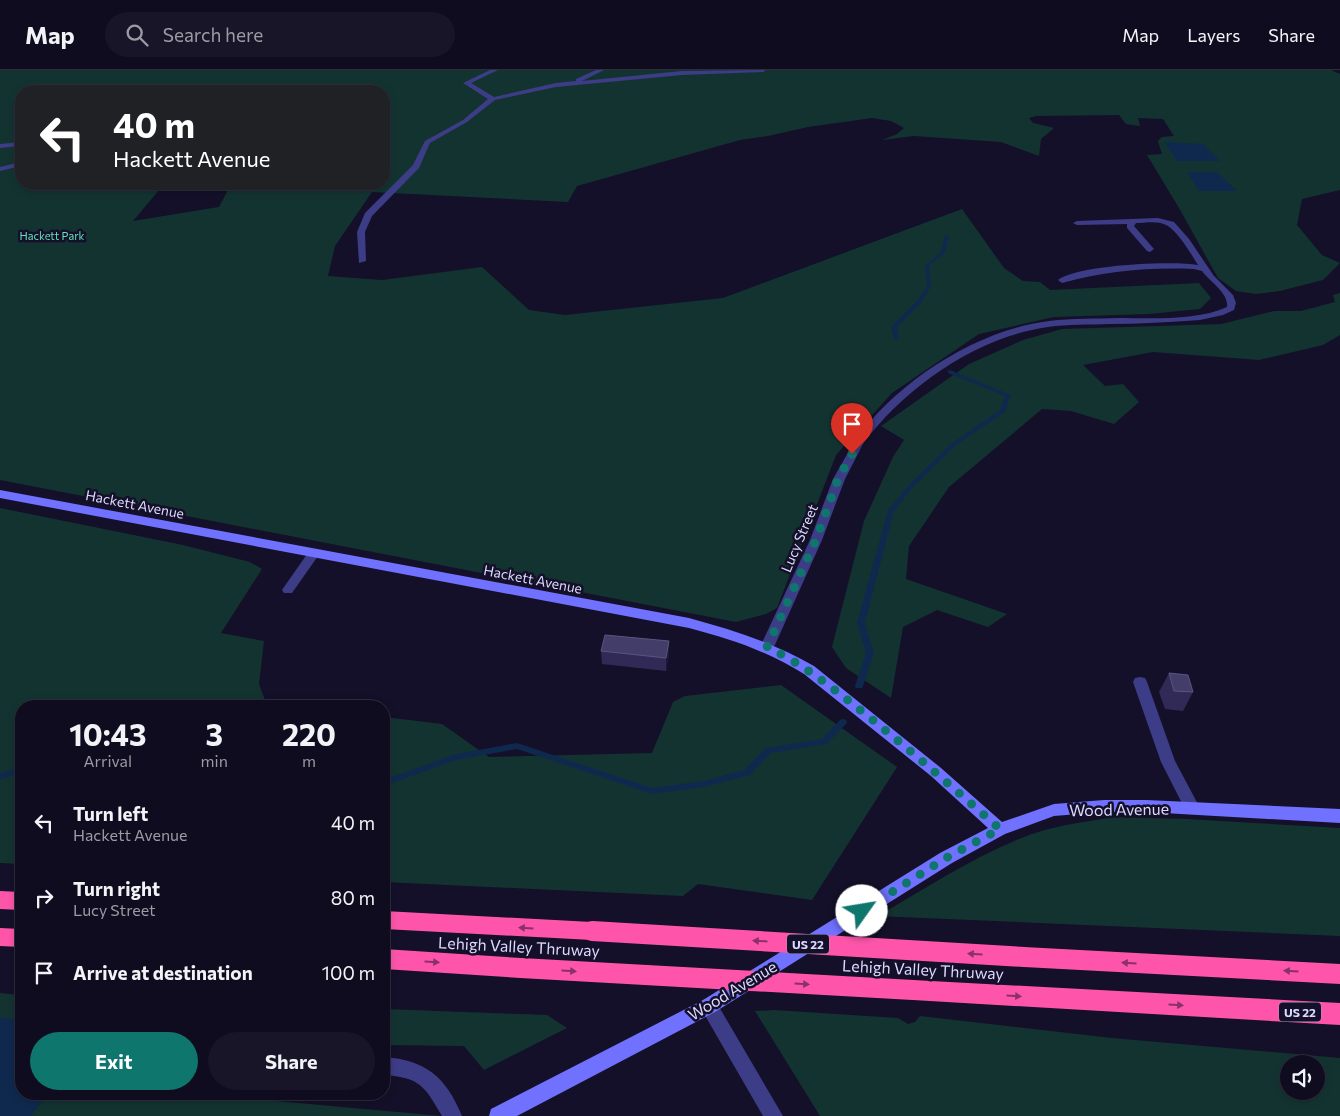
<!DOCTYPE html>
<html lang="en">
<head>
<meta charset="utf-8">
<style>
	:root { --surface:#0f0c1f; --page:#181528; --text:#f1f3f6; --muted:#9b9ba4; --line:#2f2c3d; --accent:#0f766e }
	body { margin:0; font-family:Commissioner,sans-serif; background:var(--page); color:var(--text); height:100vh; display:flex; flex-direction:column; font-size:19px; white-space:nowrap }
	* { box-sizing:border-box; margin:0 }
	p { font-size:16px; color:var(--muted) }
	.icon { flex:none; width:28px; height:28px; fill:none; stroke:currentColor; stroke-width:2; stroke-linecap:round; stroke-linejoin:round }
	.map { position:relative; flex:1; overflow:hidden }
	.details { position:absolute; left:15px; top:630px; width:375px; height:400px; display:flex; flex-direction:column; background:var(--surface); border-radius:20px; box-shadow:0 2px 8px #0003,0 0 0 1px var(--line) }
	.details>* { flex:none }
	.top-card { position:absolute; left:15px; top:15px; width:375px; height:105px; border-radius:20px; box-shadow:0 2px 8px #0003,0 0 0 1px var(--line); background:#202124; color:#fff; overflow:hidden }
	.buttons { position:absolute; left:1280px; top:985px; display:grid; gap:10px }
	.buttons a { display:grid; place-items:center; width:45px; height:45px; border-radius:50%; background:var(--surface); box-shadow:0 2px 8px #0003,0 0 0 1px var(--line); font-size:25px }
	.pin { position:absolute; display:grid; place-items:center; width:42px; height:42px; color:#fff; margin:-51px -21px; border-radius:50% 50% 50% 0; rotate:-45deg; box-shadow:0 0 5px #0007 }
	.pin .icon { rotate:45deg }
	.me { position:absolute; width:55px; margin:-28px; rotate:58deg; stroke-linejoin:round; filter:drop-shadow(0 0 4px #0008) }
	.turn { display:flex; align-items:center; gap:18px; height:105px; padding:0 15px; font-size:22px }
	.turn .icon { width:65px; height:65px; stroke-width:2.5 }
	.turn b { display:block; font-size:35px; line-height:42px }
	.eta { display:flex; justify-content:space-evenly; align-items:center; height:85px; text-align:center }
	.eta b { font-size:30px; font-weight:700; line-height:35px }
	.primary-button { display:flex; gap:10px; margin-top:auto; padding:10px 15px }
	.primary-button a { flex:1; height:58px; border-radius:30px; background:var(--accent); color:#fff; font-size:20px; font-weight:700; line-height:58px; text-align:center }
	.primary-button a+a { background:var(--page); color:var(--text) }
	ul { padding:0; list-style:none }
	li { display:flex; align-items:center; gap:15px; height:75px; padding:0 15px }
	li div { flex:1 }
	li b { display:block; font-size:19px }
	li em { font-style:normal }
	header { display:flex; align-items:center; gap:30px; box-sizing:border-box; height:70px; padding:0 25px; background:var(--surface); border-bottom:1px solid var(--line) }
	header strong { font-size:24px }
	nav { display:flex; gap:28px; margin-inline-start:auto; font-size:18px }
	.search { width:350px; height:45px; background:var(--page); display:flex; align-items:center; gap:12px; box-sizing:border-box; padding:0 18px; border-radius:28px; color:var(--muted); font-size:19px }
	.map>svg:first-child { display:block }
	.green { fill:#133331; fill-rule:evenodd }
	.water { fill:#0f294e }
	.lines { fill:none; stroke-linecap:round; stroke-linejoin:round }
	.stream { fill:#0f294e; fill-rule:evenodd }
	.lane { fill:#3d3c87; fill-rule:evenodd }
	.street { fill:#3d3c87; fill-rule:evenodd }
	.secondary { fill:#7071fe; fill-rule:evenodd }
	.highway { fill:#fe55aa; fill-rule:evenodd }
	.highway-bridge { stroke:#fe55aa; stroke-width:20 }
	.wall { fill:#312a57 }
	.shaded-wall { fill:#1e183d }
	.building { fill:#433d69; stroke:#5b5580 }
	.oneway { fill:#89326a }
	.route { stroke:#0f766e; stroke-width:9; stroke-dasharray:0 16.2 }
	.labels { text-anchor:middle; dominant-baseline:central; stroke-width:5; stroke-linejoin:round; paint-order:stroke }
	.far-park-label { font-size:11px; fill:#64e0bd; stroke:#141029 }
	.shield { fill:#141029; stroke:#a09dbf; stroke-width:1 }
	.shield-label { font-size:12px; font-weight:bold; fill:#dcd9ff }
	.street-label { font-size:14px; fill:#dcd9ff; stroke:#141029 }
	.near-street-label { font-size:16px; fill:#dcd9ff; stroke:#141029 }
</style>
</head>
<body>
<header>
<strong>Map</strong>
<div class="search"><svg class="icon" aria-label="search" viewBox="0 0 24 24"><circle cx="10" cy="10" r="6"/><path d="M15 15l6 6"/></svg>Search here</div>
<nav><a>Map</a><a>Layers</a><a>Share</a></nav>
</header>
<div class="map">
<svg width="1340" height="1046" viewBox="0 0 1340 1046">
	<rect width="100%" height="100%" fill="#141029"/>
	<g class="green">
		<path d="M 0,0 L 1331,0 L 1340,4 L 1340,120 L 1302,129 L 1297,155 L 1322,185 L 1340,193 L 1323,210 L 1280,221 L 1256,224 L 1236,221 L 1218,208 L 1179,138 L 1147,85 L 1162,84 L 1158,71 L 1162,67 L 1174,66 L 1163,49 L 1138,48 L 1140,56 L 1126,54 L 1119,45 L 1036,46 L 1029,48 L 1033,53 L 1054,58 L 1041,69 L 1039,86 L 1001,72 L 914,66 L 882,70 L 897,64 L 904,58 L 891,51 L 872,48 L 808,57 L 768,66 L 740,70 L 577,116 L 568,132 L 372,122 L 335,176 L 328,206 L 382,210 L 482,197 L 529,240 L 565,245 L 723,228 L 962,139 L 1004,198 L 1023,211 L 1040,212 L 1050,220 L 1199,213 L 1211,228 L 1200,239 L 1149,244 L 1054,247 L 979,264 L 892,323 L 836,385 L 777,538 L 766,544 L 736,552 L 0,410 ZM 21,21 L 384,21 L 384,114 L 21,114 ZM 165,117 L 229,117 L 229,118 L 219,137 L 133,151 L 160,119 Z"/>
		<polygon points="1340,223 1340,265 1323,275 1259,290 1153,282 1083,295 1105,316 1123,314 1139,332 1114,354 1071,341 1042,339 949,417 909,476 906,509 1007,544 988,557 937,540 903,557 891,628 846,598 832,577 864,451 893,387 904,370 881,356 969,294 1023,270 1062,259 1221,254 1274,241 1301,241 1335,232 1333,225"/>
		<polygon points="0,438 183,475 250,492 262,499 221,563 264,571 259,614 266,633 295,636 21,636 21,794 0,793"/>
		<polygon points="781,615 897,697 812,830 698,814 683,826 384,812 384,647 442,654 489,687 652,683 673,632 685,626"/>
		<path d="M 1116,747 L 1187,749 L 1340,758 L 1340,866 L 877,846 C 924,820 969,789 1019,769 C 1049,756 1083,752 1116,747 Z"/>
		<polygon points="0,923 21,925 21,1024 199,1024 442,1046 0,1046"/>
		<polygon points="384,939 547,945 567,958 484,1000 464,976 384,975"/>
		<path d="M 774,940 L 898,948 L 908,954 L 915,952 L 920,946 L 1112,968 L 1340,988 L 1340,1046 L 820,1046 L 755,941 ZM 1289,994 L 1316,994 L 1316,1021 L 1289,1021 Z"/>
	</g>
	<g class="water">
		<polygon points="1164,72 1203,74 1220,91 1177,91"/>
		<polygon points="1187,102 1217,102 1237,121 1199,121"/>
		<polygon points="0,948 21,949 21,1024 48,1024 31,1046 0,1046"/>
	</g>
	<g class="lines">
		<g class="stream">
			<polygon points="945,165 949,166 945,183 929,196 931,216 921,233 897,257 899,268 896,270 894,269 891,257 917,231 927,216 925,196 941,182"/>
			<polygon points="950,300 1011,325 1005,342 956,375 914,416 894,441 865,553 874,583 863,616 862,618 856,618 855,616 866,583 857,553 888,440 910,414 952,373 1000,340 1005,326 948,303 948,301"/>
			<polygon points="843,649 846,650 847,652 846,654 827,674 771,683 750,705 704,717 652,724 517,679 456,690 384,716 384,710 456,684 517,673 652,718 704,711 744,700 766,678 822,669 840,650"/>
			<polygon points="16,698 21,699 21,705 16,704 0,710 0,704"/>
		</g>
		<g class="lane">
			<polygon points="490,0 498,0 471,13 494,27 556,13 576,11 576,9 596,0 604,0 582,11 682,1 766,0 763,2 682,5 556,17 495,30 467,52 430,73 419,98 372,146 365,162 366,191 359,193 357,162 365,143 413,95 425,71 463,50 488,29 463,13"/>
			<polygon points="21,72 21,76 0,78 0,74"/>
			<polygon points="21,92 21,96 0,101 0,97"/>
			<path d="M 1158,148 L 1174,152 L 1189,169 L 1214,206 L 1233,225 L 1236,233 L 1234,240 L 1223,245 L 1200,250 C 1170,252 1140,254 1109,254 C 1089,255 1068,254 1048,257 C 977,267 905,317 863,374 L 855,374 L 854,372 C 896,312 976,260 1049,251 C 1072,248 1095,249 1118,248 C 1151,248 1197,251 1227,237 C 1229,223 1209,211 1202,201 L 1194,199 C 1149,197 1105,201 1062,213 L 1058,210 C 1075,195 1174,190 1198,195 C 1191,184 1179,163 1168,156 C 1159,150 1145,153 1136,153 L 1134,156 L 1154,179 L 1150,182 L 1147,181 L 1127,158 L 1127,154 L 1077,155 L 1073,153 L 1077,151 Z"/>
			<polygon points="314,479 320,483 318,486 292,523 284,523 282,520 284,517 310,480"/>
			<polygon points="1140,607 1145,608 1147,612 1175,691 1200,738 1197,743 1192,744 1187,743 1161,692 1133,612 1135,608"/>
			<path d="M 384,987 C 426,990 446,1007 462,1046 L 442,1046 C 424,1015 420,1008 384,1005 Z"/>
		</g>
		<g class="street">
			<polygon points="859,369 864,372 845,409 822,470 774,577 772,580 762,580 760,577 810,470 833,409 854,372"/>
			<polygon points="709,927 715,930 783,1046 763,1046 703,942 700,936 703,930"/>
		</g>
		<path class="secondary" d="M 0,420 L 689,548 C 733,560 774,573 814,596 L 941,698 L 1002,752 L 1054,734 L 1104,730 L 1146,730 L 1340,739 L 1340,753 L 1146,742 L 1104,742 L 1054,746 L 1005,764 L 952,793 L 715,942 L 517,1046 L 489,1046 L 491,1039 L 703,930 L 940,783 L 988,758 L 931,706 L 804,604 C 767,581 731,569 689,558 L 0,428 Z"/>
		<g class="highway">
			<polygon points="0,821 21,822 21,840 0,839"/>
			<polygon points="384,841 592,852 599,854 602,861 599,868 592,870 384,859"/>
			<polygon points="0,858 21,859 21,877 0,876"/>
			<polygon points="1024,877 1340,894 1340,914 1024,897 1017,894 1014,887 1017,880"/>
			<polygon points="384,879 521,888 528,891 531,898 528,905 521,908 384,899"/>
			<polygon points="913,910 1340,933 1340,955 913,930 906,927 903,920 906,913"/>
		</g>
		<g class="highway-bridge">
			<polyline points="592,861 1024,887"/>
			<polyline points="521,898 913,920"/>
		</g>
	</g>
	<g class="wall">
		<polygon points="669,571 669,584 666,601 602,594 601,581"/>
		<polygon points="1169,603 1193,622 1183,641 1165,639 1159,622"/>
	</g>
	<polygon class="shaded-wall" points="669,571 669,584 666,601 666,588"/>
	<g class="building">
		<polygon points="605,565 669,571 666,588 601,581"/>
		<polygon points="1169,603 1188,605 1193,622 1174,621"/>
	</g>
	<defs><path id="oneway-solid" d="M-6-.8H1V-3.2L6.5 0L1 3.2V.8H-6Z" transform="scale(1.25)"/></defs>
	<g class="oneway">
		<use href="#oneway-solid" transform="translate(526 858) rotate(-177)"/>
		<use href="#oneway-solid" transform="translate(760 871) rotate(-177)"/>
		<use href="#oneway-solid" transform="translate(975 884) rotate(-176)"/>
		<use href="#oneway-solid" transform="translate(432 892) rotate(3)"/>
		<use href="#oneway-solid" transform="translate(1129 893) rotate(-177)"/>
		<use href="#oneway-solid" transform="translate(569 901) rotate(3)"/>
		<use href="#oneway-solid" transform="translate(1291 901) rotate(-177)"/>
		<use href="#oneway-solid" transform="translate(802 914) rotate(3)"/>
		<use href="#oneway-solid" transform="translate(1014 926) rotate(3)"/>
		<use href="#oneway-solid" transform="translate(1176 935) rotate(3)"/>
	</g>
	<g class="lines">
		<path class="route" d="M 852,384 L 838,409 L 816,470 L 767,577 C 807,596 840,624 874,651 C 917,686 958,722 1000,759 L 946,788 L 862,841"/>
	</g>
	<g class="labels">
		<g class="far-park-label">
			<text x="52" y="165">Hackett Park</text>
		</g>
		<g class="shield">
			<rect x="787" y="864.5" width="42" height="19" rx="4"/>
			<rect x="1279" y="932.5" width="42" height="19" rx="4"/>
		</g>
		<g class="shield-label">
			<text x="808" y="874">US 22</text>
			<text x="1300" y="942">US 22</text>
		</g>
		<g class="street-label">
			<text transform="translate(135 434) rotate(11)">Hackett Avenue</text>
			<text transform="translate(799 468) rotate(-67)">Lucy Street</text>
			<text transform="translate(533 509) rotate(11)">Hackett Avenue</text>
		</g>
		<g class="near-street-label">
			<text transform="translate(1119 739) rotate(-1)">Wood Avenue</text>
			<text transform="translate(519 876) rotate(3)">Lehigh Valley Thruway</text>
			<text transform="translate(923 899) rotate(3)">Lehigh Valley Thruway</text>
			<text transform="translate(732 920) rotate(-31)">Wood Avenue</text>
		</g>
	</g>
</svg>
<div class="buttons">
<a><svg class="icon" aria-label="sound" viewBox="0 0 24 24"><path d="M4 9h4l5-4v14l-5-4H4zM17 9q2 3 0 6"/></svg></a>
</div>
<div class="pin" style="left:852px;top:384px;background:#d93025"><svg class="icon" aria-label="arrive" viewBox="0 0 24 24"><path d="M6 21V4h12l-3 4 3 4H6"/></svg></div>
<svg class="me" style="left:862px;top:841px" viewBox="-20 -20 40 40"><circle r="19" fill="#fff"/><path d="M0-13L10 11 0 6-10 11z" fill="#0f766e"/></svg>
<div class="top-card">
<div class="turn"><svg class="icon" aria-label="left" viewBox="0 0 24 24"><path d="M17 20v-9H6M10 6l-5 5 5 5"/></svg><div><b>40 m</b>Hackett Avenue</div></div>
</div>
<section class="details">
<div class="eta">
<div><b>10:43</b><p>Arrival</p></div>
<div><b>3</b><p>min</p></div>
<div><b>220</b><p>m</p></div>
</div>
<ul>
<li><svg class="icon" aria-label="left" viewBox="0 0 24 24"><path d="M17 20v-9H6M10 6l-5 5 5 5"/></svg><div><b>Turn left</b><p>Hackett Avenue</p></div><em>40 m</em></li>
<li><svg class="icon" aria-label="right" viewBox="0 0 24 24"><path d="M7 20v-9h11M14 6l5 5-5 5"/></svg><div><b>Turn right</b><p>Lucy Street</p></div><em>80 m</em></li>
<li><svg class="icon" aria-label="arrive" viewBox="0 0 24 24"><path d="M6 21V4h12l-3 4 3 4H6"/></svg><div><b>Arrive at destination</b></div><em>100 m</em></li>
</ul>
<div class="primary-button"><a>Exit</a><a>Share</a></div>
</section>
</div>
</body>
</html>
